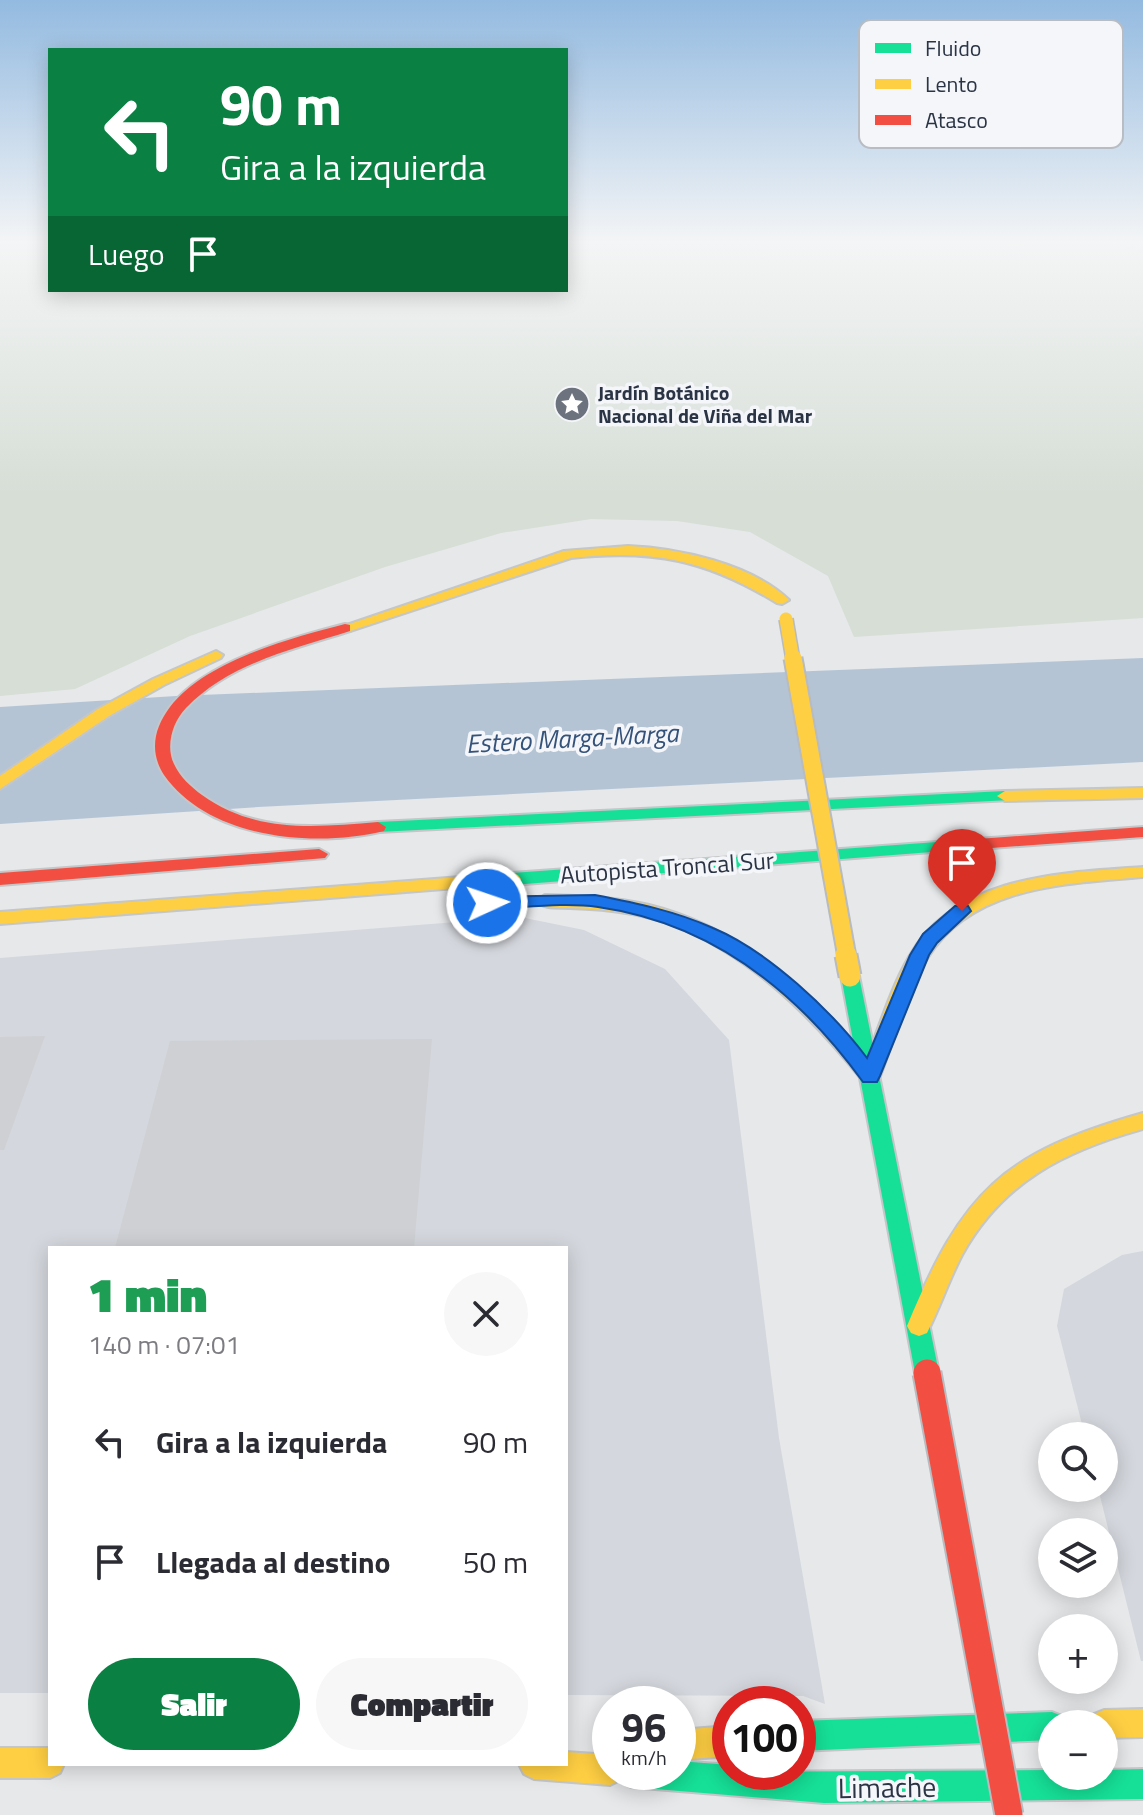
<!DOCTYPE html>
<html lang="es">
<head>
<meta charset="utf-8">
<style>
	:root { --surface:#fff; --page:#f7f7f7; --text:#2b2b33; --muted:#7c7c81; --accent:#0b8043 }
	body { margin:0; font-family:"Titillium Web",sans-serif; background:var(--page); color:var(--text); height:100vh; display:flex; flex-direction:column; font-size:30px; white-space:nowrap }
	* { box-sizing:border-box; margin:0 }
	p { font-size:26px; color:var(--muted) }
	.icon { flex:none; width:44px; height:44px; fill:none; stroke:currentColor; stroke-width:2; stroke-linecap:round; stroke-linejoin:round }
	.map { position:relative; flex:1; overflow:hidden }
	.side { position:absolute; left:48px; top:1246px; width:520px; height:520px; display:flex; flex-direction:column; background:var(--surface); border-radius:0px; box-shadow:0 4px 20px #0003 }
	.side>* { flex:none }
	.banner { position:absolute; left:48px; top:48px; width:520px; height:244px; border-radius:0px; box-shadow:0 4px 20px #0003; background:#0b8043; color:#fff; overflow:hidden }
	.controls { position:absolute; left:1038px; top:1422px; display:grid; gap:16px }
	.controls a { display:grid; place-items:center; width:80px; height:80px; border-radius:50%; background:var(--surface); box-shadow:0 4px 20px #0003; font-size:40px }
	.speed { position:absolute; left:592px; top:1686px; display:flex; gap:16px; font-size:40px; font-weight:700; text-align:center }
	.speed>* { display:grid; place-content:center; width:104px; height:104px; border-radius:50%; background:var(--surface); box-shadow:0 4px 20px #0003; line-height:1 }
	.speed small { font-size:20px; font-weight:400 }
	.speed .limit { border:12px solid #d22; background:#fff; color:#111 }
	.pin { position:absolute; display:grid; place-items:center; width:68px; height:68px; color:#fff; margin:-82px -34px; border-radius:50% 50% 50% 0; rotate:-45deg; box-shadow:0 0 8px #0007 }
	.pin .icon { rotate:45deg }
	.me { position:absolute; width:88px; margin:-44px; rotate:87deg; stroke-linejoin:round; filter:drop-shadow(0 0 6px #0008) }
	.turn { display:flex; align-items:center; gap:28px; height:168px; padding:0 40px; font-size:36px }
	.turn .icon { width:104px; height:104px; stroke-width:2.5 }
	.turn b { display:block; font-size:56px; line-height:68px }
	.then { display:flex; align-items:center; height:76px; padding:0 40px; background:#0003; gap:16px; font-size:30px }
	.round { display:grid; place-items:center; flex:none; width:84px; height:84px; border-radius:42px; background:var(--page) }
	.overview { display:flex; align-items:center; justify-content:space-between; height:136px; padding:0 40px }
	h1 { font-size:48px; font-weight:800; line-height:60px; color:#1e9e55 }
	.cta { display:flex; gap:16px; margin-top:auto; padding:16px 40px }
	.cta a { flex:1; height:92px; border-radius:48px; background:var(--accent); color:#fff; font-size:32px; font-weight:800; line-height:92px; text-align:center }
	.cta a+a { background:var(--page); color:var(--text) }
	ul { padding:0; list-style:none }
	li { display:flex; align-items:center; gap:24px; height:120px; padding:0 40px }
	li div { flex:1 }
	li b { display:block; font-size:30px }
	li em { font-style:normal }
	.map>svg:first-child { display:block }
	.built { fill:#d4d7dd }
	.green { fill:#d6ded6 }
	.water { fill:#b4c4d5 }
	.building { fill:#ced0d3 }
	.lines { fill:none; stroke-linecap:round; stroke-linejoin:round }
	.fast-casing { stroke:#c4c6c8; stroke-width:4 }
	.slow-casing { stroke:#c4c6c8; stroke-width:4 }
	.jam-casing { stroke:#c4c6c8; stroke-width:4 }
	.path { stroke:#c5c6ca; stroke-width:3; stroke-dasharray:3 3; stroke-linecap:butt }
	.fast { fill:#16e098; fill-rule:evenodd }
	.slow { fill:#ffcf43; fill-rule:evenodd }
	.jam { fill:#f24e42; fill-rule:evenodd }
	.slow-bridge-far2-casing { stroke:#b8bbbf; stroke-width:16; stroke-linecap:butt }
	.slow-bridge-far1-casing { stroke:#b8bbbf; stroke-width:21; stroke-linecap:butt }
	.slow-bridge-casing { stroke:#b8bbbf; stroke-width:25; stroke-linecap:butt }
	.jam-bridge-casing { stroke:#b8bbbf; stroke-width:31; stroke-linecap:butt }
	.slow-bridge-far2 { stroke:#ffcf43; stroke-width:13 }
	.slow-bridge-far1 { stroke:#ffcf43; stroke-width:17 }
	.slow-bridge { stroke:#ffcf43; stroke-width:21 }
	.jam-bridge { stroke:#f24e42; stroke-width:27 }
	.route { fill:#1a73e8; stroke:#114b97; stroke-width:2 }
	.labels { text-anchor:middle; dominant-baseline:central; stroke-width:7; stroke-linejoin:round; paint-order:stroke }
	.far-poi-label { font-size:20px; font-weight:bold; fill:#2b3445; stroke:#f4f6f9; text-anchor:start }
	.street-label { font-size:24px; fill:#2b3445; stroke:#f4f6f9 }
	.water-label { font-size:26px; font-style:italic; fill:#34527a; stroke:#f4f6f9 }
	.near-street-label { font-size:28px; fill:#2b3445; stroke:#f4f6f9 }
	.key { fill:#f4f6f9; stroke:#b8bcc3; stroke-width:2 }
	.key-label { font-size:22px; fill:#2b3445 }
</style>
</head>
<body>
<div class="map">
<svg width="1143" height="1815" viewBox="0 0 1143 1815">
	<rect width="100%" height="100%" fill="#e6e8ea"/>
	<g class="built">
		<polygon points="520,917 584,930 665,969 729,1040 779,1438 825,1704 803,1696 566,1695 566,1248 50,1248 50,1693 0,1693 0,958"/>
		<polygon points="1143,1251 1143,1661 1141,1661 1098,1488 1104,1488 1104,1436 1085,1436 1057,1326 1064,1289 1122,1255"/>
	</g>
	<polygon class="green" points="0,241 50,241 50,290 566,290 566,241 1143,241 1143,618 854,637 828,576 750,532 677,521 591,519 501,533 385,567 190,636 75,689 0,696"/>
	<polygon class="water" points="1143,658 1143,762 258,807 0,824 0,707 176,696"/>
	<g class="building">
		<polygon points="45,1036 4,1150 0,1150 0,1037"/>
		<polygon points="432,1039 414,1248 115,1248 170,1041"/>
	</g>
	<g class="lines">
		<defs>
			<g id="fast">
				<polygon points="1005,791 1013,796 1011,800 378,832 370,827 378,822"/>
				<polygon points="951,841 957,842 960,846 957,850 512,885 503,879 512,873"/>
				<polygon points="850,970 859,976 939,1373 936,1380 927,1383 918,1380 915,1373 841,976"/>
				<polygon points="1052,1712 1062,1716 1066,1724 1052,1724 1052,1740 798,1751 798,1721"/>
				<polygon points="678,1761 730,1765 730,1772 1052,1770 1052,1776 1104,1776 1104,1770 1143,1769 1143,1799 824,1803 631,1787 621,1782 616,1772 678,1772"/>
			</g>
			<g id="slow">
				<path d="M 628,546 C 678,548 752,564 789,600 L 782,604 L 777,603 C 706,560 654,549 571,558 L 350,631 L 340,631 L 338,628 L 564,551 Z"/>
				<polygon points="216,651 223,655 221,658 164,685 109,716 0,789 0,776 98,709 153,679"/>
				<polygon points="1143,788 1143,798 1005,801 997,796 1005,791"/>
				<path d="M 1143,867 L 1143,877 C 1067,884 973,885 928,957 C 906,992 895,1037 880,1076 L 877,1081 L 863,1081 C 812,1017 754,959 678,927 C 644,913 607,909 570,908 C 559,907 544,910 536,901 L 545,895 C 580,896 615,897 649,905 C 738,927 810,989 867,1058 C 880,1025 891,988 909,957 C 955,875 1061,873 1143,867 Z"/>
				<polygon points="512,873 518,875 521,879 518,883 0,924 0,912"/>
				<path d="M 1143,1113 L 1143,1129 C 1065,1151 1003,1181 962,1255 C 949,1280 940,1307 927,1333 L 919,1336 L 911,1333 L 907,1326 C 963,1191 1002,1153 1143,1113 Z"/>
				<polygon points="1143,1709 1143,1737 1104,1738 1104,1724 1090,1724 1094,1714 1104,1710"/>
				<polygon points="730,1726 730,1756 678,1760 678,1730"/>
				<polygon points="0,1748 50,1748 50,1764 64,1764 60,1773 50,1778 0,1778"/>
				<polygon points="566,1752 610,1755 610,1772 624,1772 620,1780 610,1785 534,1779 524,1774 519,1764 566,1764"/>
			</g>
			<g id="jam">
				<path d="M 345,624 L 350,625 L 350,631 C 294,649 229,663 186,708 C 173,721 165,746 174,764 C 180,777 191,787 202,795 C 256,834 316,827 378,822 L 386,827 L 384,831 C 314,848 209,839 164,775 C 149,752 154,728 170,707 C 205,661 291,638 345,624 Z"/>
				<polygon points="1143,827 1143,837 951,851 942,846 951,841"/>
				<polygon points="319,849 328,854 325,858 0,885 0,873"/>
			</g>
		</defs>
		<use href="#fast" class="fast-casing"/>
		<use href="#slow" class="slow-casing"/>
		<use href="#jam" class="jam-casing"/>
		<polyline class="path" points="1104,241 1143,252"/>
		<use href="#fast" class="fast"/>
		<use href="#slow" class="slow"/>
		<use href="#jam" class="jam"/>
		<defs>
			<polyline id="slow-bridge-far2" points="786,619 793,660"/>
			<polyline id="slow-bridge-far1" points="793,658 847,957"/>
			<polyline id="slow-bridge" points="846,955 850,976"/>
			<polyline id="jam-bridge" points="927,1373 1009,1815"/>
		</defs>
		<use href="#slow-bridge-far2" class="slow-bridge-far2-casing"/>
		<use href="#slow-bridge-far1" class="slow-bridge-far1-casing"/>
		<use href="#slow-bridge" class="slow-bridge-casing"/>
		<use href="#jam-bridge" class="jam-bridge-casing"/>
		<use href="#slow-bridge-far2" class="slow-bridge-far2"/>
		<use href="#slow-bridge-far1" class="slow-bridge-far1"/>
		<use href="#slow-bridge" class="slow-bridge"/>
		<use href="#jam-bridge" class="jam-bridge"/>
	</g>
	<linearGradient id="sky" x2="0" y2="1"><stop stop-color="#93bae0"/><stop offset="0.49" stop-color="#f4f5f6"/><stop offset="1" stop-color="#f4f5f6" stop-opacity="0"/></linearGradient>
	<rect width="1143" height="495" fill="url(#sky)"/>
	<path class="route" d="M 595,895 C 636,903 675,911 713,928 C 768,951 832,1011 867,1058 L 910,955 L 923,934 L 955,906 L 968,906 L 971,911 L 937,943 L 929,955 L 880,1076 L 877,1082 L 863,1082 C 797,991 711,923 598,907 C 563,902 523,908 487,909 L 478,903 L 487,897 Z"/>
	<defs>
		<symbol id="sight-disc" viewBox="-11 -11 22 22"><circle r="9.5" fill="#6c737f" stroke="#f4f6f9"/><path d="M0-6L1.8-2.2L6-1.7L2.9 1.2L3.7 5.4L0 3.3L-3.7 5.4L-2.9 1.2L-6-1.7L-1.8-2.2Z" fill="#fff"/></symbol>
	</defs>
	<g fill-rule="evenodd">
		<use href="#sight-disc" x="552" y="384" width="40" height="40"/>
	</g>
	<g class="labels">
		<g class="far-poi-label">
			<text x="598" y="392">Jardín Botánico<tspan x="598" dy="23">Nacional de Viña del Mar</tspan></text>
		</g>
		<g class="street-label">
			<text transform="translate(667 867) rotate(-4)">Autopista Troncal Sur</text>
		</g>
		<g class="water-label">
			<text transform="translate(572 738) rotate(-3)">Estero Marga-Marga</text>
		</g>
		<g class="near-street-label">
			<text transform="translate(887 1787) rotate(-1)">Limache</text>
		</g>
	</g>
	<rect x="859" y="20" width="264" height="128" rx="12" class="key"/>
	<rect x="875" y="43" width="36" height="10" fill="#16e098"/>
	<rect x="875" y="79" width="36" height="10" fill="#ffcf43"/>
	<rect x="875" y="115" width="36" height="10" fill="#f24e42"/>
	<g class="key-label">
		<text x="925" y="56">Fluido</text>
		<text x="925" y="92">Lento</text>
		<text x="925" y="128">Atasco</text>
	</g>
</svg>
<div class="controls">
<a><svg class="icon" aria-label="search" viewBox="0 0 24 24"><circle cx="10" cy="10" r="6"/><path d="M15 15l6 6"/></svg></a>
<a><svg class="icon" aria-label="layers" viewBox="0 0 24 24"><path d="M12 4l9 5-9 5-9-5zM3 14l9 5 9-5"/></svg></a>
<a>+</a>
<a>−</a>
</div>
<div class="speed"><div>96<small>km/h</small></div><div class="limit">100</div></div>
<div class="pin" style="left:962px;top:911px;background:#d93025"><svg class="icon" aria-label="arrive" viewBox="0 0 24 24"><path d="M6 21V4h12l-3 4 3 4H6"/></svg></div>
<svg class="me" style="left:487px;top:903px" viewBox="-20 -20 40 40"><circle r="17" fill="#1a73e8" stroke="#fff" stroke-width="3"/><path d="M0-11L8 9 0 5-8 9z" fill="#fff"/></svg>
<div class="banner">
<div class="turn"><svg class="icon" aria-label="left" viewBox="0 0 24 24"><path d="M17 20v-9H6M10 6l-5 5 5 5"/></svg><div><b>90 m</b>Gira a la izquierda</div></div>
<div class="then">Luego<svg class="icon" aria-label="arrive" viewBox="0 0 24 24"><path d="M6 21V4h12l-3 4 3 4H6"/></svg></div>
</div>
<section class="side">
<div class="overview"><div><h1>1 min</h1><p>140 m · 07:01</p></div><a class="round"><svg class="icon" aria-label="close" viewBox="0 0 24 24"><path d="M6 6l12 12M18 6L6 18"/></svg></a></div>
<ul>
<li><svg class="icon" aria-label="left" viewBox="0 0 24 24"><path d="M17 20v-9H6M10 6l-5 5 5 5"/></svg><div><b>Gira a la izquierda</b></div><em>90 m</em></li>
<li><svg class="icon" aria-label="arrive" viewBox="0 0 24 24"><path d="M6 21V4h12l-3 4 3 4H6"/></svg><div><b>Llegada al destino</b></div><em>50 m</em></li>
</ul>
<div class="cta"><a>Salir</a><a>Compartir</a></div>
</section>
</div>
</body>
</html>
